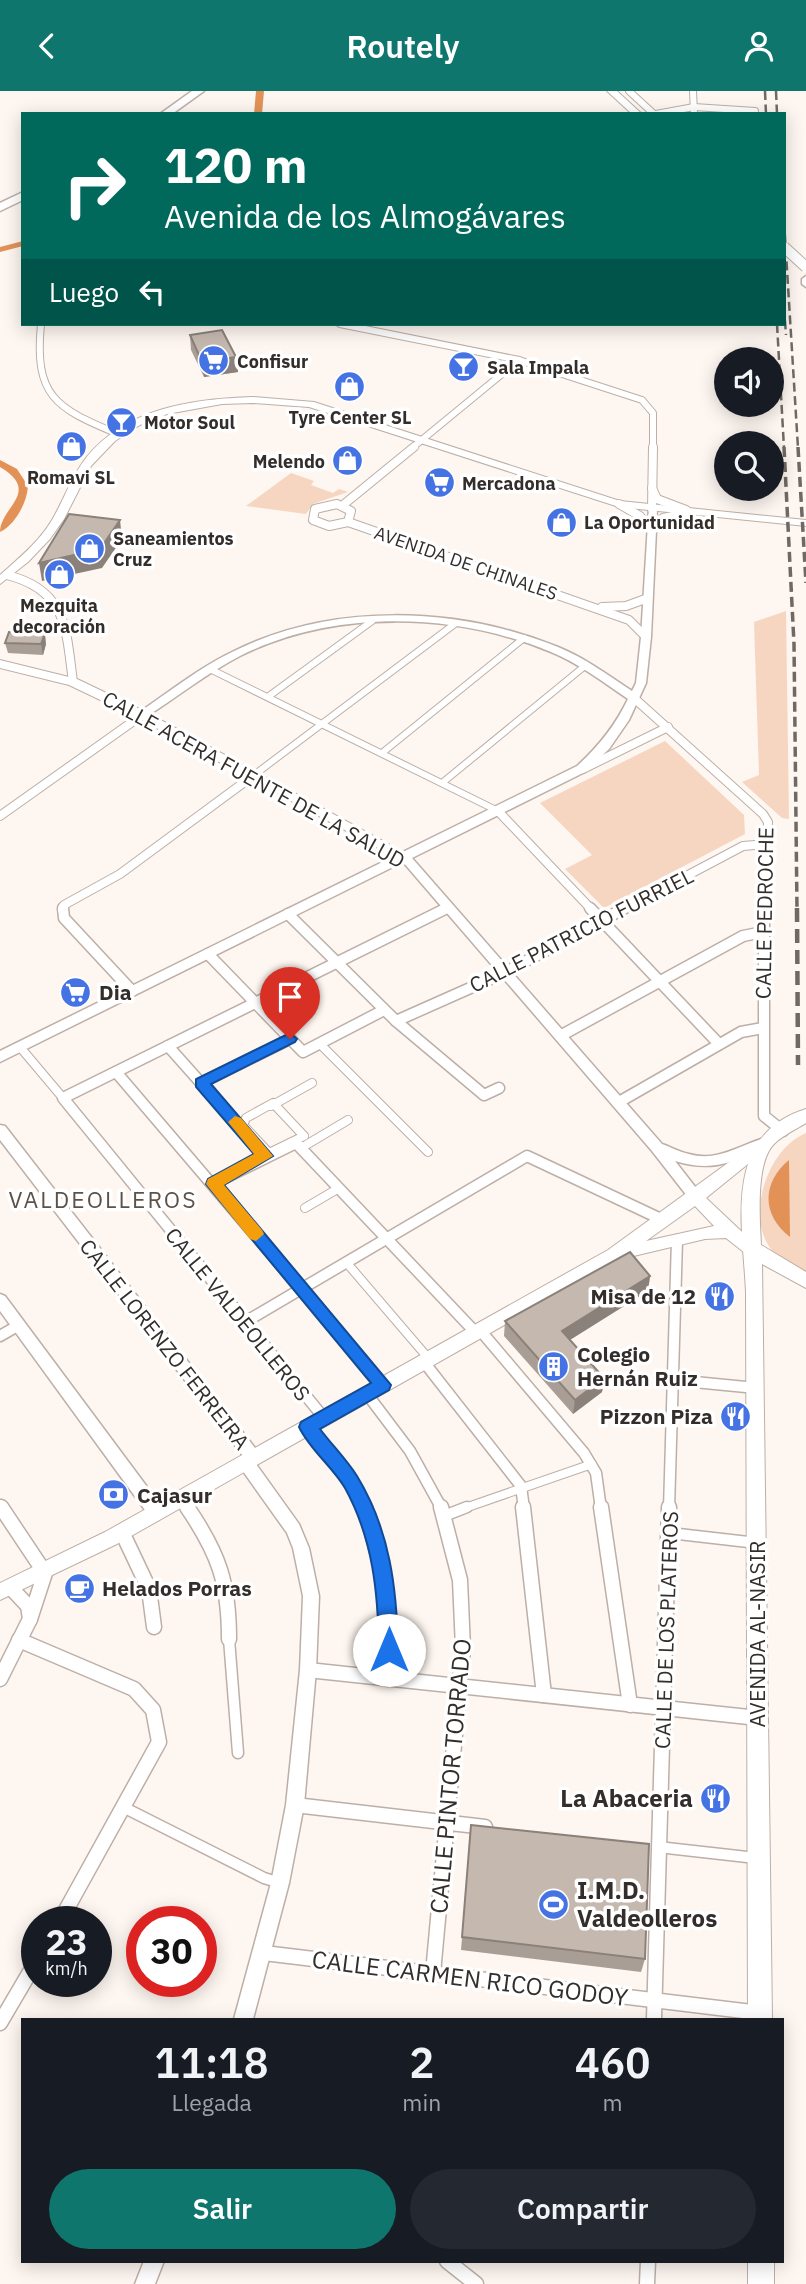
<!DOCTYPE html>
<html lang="es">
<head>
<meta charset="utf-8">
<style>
	:root { --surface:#171b24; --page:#242831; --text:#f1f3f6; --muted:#9ea1a6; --accent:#0f766e }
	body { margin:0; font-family:"IBM Plex Sans",sans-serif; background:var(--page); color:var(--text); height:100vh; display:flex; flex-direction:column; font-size:26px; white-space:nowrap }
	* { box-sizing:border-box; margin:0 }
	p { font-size:23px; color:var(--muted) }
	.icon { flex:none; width:38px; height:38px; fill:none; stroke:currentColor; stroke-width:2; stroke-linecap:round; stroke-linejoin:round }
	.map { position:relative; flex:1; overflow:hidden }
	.panel { position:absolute; left:21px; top:1927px; width:763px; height:245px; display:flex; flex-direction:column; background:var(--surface); border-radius:0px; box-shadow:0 4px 18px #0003 }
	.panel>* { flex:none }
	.hud { position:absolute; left:21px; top:21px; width:765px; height:214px; border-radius:0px; box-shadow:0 4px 18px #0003; background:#00695c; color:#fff; overflow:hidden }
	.buttons { position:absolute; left:714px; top:256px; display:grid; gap:14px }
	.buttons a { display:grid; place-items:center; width:70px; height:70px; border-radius:50%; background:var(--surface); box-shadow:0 4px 18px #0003; font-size:35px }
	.speed { position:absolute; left:21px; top:1815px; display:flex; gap:14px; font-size:35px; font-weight:700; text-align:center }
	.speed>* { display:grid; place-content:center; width:91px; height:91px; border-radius:50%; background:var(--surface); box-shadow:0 4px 18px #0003; line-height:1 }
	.speed small { font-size:18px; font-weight:400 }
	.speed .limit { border:10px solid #d22; background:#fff; color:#111 }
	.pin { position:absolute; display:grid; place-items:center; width:60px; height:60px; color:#fff; margin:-72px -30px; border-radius:50% 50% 50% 0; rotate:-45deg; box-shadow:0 0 7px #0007 }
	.pin .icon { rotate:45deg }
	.me { position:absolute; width:77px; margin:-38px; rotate:0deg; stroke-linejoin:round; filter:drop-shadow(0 0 5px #0008) }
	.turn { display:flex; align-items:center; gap:24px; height:147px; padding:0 28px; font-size:32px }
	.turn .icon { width:91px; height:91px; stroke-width:2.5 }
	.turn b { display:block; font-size:49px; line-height:60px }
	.then { display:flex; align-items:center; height:66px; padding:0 28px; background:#0003; gap:14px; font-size:26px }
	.eta { display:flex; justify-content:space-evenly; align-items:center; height:119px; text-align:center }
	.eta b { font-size:42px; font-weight:600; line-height:49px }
	.button { display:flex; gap:14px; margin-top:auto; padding:14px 28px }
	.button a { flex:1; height:80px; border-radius:42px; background:var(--accent); color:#fff; font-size:28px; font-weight:600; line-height:80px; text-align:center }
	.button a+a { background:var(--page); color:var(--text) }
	header { display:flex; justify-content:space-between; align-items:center; height:91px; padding:0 28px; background:var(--accent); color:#fff; font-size:32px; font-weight:600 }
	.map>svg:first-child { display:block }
	.green { fill:#f6d6c1 }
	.water { fill:#e39257 }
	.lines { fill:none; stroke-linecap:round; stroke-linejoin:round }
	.canal { fill:#e39257; fill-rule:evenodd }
	.pedestrian-far2-casing { stroke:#bdafa7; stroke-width:8 }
	.pedestrian-far1-casing { stroke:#bdafa7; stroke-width:10 }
	.pedestrian-casing { stroke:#bdafa7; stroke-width:13 }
	.minor-far3-casing { stroke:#bdafa7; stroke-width:8 }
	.minor-far2-casing { stroke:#bdafa7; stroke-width:10 }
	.minor-far1-casing { stroke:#bdafa7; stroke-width:13 }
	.minor-casing { stroke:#bdafa7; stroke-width:17 }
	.tertiary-casing { stroke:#bdafa7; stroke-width:3 }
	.secondary-casing { stroke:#bdafa7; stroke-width:2 }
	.primary-casing { stroke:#bdafa7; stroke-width:2 }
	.trunk-casing { stroke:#bdafa7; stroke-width:3 }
	.pedestrian-far2 { stroke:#fff; stroke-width:6 }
	.pedestrian-far1 { stroke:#fff; stroke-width:8 }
	.pedestrian { stroke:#fff; stroke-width:10 }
	.minor-far3 { stroke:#fff; stroke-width:6 }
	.minor-far2 { stroke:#fff; stroke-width:8 }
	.minor-far1 { stroke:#fff; stroke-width:10 }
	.minor { stroke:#fff; stroke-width:14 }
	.tertiary { fill:#fff; fill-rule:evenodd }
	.secondary { fill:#fff; fill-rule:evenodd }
	.primary { fill:#fff; fill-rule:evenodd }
	.trunk { fill:#fff; fill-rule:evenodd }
	.rail-far2 { stroke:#6f6965; stroke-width:2.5; stroke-dasharray:9 4.5; stroke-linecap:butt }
	.rail-far1 { stroke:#6f6965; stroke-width:3.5; stroke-dasharray:10 5; stroke-linecap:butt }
	.rail { stroke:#6f6965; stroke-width:4.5; stroke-dasharray:14 7; stroke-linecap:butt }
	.primary-bridge-casing { stroke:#bdafa7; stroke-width:12; stroke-linecap:butt }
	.primary-bridge { stroke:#fff; stroke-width:10 }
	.wall { fill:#a99e96 }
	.shaded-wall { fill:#8a817a }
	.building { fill:#c5b8af; stroke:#8a817a; stroke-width:2 }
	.route { fill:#1a73e8; stroke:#114b97; stroke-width:2 }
	.slow { fill:#f59e0b }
	.labels { text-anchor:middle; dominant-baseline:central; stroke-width:7; stroke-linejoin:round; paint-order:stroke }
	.far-poi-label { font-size:18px; font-weight:bold; fill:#332e2b; stroke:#fff; text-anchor:start }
	.far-street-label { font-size:18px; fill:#332e2b; stroke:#fff }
	.street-label { font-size:21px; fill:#332e2b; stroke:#fff }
	.poi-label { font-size:21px; font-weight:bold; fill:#332e2b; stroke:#fff; text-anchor:start }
	.neighbourhood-label { font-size:23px; letter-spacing:2px; fill:#5d524a; stroke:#fff }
	.near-street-label { font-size:24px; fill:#332e2b; stroke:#fff }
	.near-poi-label { font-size:24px; font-weight:bold; fill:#332e2b; stroke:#fff; text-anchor:end }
</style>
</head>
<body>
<header><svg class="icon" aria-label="back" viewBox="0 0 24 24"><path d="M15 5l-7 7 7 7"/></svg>Routely<svg class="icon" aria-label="person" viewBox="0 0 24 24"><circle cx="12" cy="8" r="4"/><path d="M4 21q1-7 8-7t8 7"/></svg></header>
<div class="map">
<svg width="806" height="2193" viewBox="0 0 806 2193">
	<rect width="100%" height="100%" fill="#fef6f0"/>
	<g class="green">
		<polygon points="291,382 314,390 311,394 333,402 339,398 348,401 313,413 306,423 246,415"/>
		<polygon points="786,520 789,728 782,727 742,691 759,684 754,531"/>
		<polygon points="665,650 744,724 745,743 604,817 565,778 592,764 540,712"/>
		<path d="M 806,1042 L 806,1181 C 789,1175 773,1166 765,1148 C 750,1113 770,1057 806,1042 Z"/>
	</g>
	<path class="water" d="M 789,1069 L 790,1146 C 761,1124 762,1091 789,1069 Z"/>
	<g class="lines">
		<g class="canal">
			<polygon points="256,0 264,0 262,23 254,23"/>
			<polygon points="23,150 23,155 0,161 0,156"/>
			<path d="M 0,369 L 17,378 L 28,395 C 27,412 15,434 0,441 C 0,416 42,401 0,376 Z"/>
		</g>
		<defs>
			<g id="pedestrian-far2">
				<polyline points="212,579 498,720"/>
				<polyline points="269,605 372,530"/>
				<polyline points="382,662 524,547"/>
				<polyline points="254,684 456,532"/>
				<polyline points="442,692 586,574"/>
			</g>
			<g id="pedestrian-far1">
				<polyline points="320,953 428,1061"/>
				<polyline points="20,956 63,1007"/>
				<polygon points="273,1012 304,1045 269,1062 243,1034 246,1027"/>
				<polyline points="271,1015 312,992"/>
				<polyline points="301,1057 348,1029"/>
				<polyline points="305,1117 339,1097"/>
				<polyline points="346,1171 429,1268"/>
				<polyline points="462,1418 592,1373"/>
			</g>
			<g id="pedestrian">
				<polyline points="444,1425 467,1416"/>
				<polyline points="670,1442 757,1452"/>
				<polyline points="229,1548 238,1662"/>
				<polyline points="123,1716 264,1787 280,1792"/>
				<polyline points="658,1756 756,1767"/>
			</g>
			<g id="minor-far3">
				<polyline points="629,0 654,23"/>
				<polyline points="693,0 694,22"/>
				<polyline points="656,23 694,16 755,20"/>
				<path d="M 41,233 C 34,305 55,317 118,343"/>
				<polyline points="340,233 519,269 642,309 653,322 653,357"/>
				<polyline points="412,357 519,269"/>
			</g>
			<g id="minor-far2">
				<polyline points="652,397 657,408 686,419"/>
				<polygon points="337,413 351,420 348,431 329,435 313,429 315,418"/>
				<polyline points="619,413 640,425 651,439 663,427 688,422"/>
				<polyline points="343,414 414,356"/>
				<polyline points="652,418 653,356"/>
				<polyline points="348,431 629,529 646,546"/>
				<path d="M 7,484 C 67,499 66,538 73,591"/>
				<polyline points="602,516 626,515 648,507"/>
				<polyline points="634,607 763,723 768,731 764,819"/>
				<polyline points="583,678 668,636"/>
				<polyline points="498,720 592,819"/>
				<polyline points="0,725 142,624"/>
				<polyline points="62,819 64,814 120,783 254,684"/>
				<polyline points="443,819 448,817"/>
				<polyline points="622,819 743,755 767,753"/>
			</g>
			<g id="minor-far1">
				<polyline points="63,817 64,827 132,900"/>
				<polyline points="590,817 719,953"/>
				<polyline points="764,817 764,1025 783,1040"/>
				<polyline points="288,823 396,930 484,1004 499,997"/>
				<polyline points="208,863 303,961 384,919"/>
				<polyline points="396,930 504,882 625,817"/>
				<polyline points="560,945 743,845 763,841"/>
				<polyline points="168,955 265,1064"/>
				<polyline points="116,981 383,1294"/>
				<polyline points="201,992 290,948"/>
				<polyline points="619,1011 741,941 763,937"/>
				<polyline points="213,1093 296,1052 476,1242"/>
				<polyline points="245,1231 527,1065 663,1129"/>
				<polyline points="480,1239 584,1362 596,1382 601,1418"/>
				<polyline points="0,1245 19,1234"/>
				<polyline points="424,1271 521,1395 524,1418"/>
				<polyline points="674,1289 756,1297"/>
				<polyline points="367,1303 410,1360 442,1418"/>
				<polyline points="324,1327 63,1007 447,817"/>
				<polyline points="307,1337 346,1384 365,1418"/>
				<polyline points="181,1407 188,1418"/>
				<polyline points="0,1415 2,1418"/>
				<polyline points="669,1418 677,1149"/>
			</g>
			<g id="minor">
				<polyline points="1,1416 45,1482 30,1528"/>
				<path d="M 187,1416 C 219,1463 229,1492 229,1548"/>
				<polyline points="365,1416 384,1486 388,1588"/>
				<polyline points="523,1416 544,1604"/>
				<polyline points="601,1416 630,1614"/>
				<polyline points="122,1441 149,1498 154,1536"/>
				<polyline points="19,1549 134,1598 153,1619 159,1651 60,1830"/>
				<polyline points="308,1579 758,1627"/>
				<polyline points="0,1588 30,1528 28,1515 12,1498"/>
				<polyline points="295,1714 485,1736"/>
				<polyline points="264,1862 760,1922"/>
				<polyline points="433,1882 463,1557 460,1489 441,1416"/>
				<polyline points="654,1928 669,1416"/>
				<polyline points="0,1932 37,1869"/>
				<polyline points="447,2170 476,2193"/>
				<polyline points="647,2193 648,2170"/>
			</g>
			<g id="tertiary">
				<polygon points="806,185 806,196 802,193 802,188"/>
				<path d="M 649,416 L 657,418 L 651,546 L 646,592 L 629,629 L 609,658 L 585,681 L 412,767 L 662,1053 C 671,1056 679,1061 689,1063 C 716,1071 739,1055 764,1047 L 771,1052 L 769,1056 C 733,1070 715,1082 675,1070 L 703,1106 L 701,1110 L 691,1110 L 652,1060 L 403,771 L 0,971 L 0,960 L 577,675 C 599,655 615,635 628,608 C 603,591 578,572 551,561 C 454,521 334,518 240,565 C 207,582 177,606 146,626 L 138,626 L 138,622 C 169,601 199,577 232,561 C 331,511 457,515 558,556 C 585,567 608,584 632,600 L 636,592 L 641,546 Z"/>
				<polygon points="0,1034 5,1035 259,1362 261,1367 256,1373 299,1433 309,1457 319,1505 316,1579 304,1714 289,1792 253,1928 234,1928 271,1792 286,1714 300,1579 303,1505 293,1457 287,1442 240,1376 238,1371 243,1365 0,1049"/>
				<polygon points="0,1203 5,1205 162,1416 164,1421 162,1426 156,1428 150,1426 0,1220"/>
				<polygon points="144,2170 164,2170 155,2193 135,2193"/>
			</g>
			<g id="secondary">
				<path d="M 253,306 L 314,311 L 620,410 L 806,429 L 806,435 L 619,416 L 309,316 L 253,312 L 222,313 L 167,323 L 140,334 L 115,350 L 91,375 L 64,428 L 50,448 L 28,471 L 0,493 L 0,484 C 19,467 39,451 52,429 C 64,409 71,386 86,367 C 126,317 192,308 253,306 Z"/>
				<polygon points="0,569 77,588 146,621 412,766 410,769 400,769 138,627 69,594 0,577"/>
				<path d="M 765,1045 L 770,1047 L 773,1051 L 770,1055 L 706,1107 L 759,1157 L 757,1162 L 745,1162 L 726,1147 L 705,1148 L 621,1168 L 117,1453 L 0,1509 L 0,1492 L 105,1441 L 608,1159 ZM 695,1115 L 714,1135 L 646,1150 Z"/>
			</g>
			<g id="primary">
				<polygon points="607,0 617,0 642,23 632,23"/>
				<path d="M 806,1018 L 806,1032 C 795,1039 783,1044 774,1053 C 755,1072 760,1129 761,1154 L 806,1181 L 806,1197 L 762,1173 L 772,1928 L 748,1928 L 746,1201 C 743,1133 722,1044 806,1018 Z"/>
				<rect x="748" y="2170" width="26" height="23"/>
			</g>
			<g id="trunk">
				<polygon points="192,0 204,0 172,23 160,23"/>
				<polygon points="23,101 23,109 0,120 0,112"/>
			</g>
		</defs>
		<use href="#pedestrian-far2" class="pedestrian-far2-casing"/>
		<use href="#pedestrian-far1" class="pedestrian-far1-casing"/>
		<use href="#pedestrian" class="pedestrian-casing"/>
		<use href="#minor-far3" class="minor-far3-casing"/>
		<use href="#minor-far2" class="minor-far2-casing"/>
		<use href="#minor-far1" class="minor-far1-casing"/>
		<use href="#minor" class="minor-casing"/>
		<use href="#tertiary" class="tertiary-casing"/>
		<use href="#secondary" class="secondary-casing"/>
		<use href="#primary" class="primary-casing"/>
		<use href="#trunk" class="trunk-casing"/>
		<use href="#pedestrian-far2" class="pedestrian-far2"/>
		<use href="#pedestrian-far1" class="pedestrian-far1"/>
		<use href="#pedestrian" class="pedestrian"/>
		<use href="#minor-far3" class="minor-far3"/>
		<use href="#minor-far2" class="minor-far2"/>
		<use href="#minor-far1" class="minor-far1"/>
		<use href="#minor" class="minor"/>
		<use href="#tertiary" class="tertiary"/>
		<use href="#secondary" class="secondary"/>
		<use href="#primary" class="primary"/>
		<use href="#trunk" class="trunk"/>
		<g class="rail-far2">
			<polyline points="765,0 766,23"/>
			<polyline points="776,0 777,23"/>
			<polyline points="784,130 798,357"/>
			<polyline points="784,216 786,244"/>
			<polyline points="777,233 784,357"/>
		</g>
		<g class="rail-far1">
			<polyline points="784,356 794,553 797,819"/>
			<polyline points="798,356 806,492"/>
		</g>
		<polyline class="rail" points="797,817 798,974"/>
		<defs>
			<polyline id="primary-bridge" points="784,156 806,176"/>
		</defs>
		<use href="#primary-bridge" class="primary-bridge-casing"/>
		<use href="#primary-bridge" class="primary-bridge"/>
	</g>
	<g class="wall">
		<polygon points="190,244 236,266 238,281 204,286 191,259"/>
		<polygon points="5,552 46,553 43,564 8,562"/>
		<polygon points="650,1185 648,1200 570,1249 604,1287 602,1301 573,1323 504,1245 505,1230"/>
		<polygon points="471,1734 645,1868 641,1881 461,1859"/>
	</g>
	<g class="shaded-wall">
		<polygon points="236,266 238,281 204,286 202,271"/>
		<polygon points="120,429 122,448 102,477 42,490 39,472"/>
		<polygon points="45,542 46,553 43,564 41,553"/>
		<polygon points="650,1185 648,1200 560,1255 562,1240"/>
		<polygon points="604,1287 602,1301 573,1323 575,1309"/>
	</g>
	<g class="building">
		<polygon points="222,239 236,266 202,271 190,244"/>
		<polygon points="69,423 120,429 100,458 39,472"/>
		<polygon points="9,541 45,542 41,553 5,552"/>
		<polygon points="630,1161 650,1185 562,1240 604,1287 575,1309 505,1230"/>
		<polygon points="471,1734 649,1753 645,1868 462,1846"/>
	</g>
	<path class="route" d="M 290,942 L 297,948 L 295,951 L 211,993 L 273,1065 L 224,1094 L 391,1294 L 389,1299 L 320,1338 C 332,1354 347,1369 357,1385 C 390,1439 397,1498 398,1559 L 396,1565 L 389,1568 L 382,1565 L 379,1559 C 378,1501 373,1448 345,1397 C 332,1375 310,1359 299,1336 L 301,1331 L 371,1292 L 206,1093 L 208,1088 L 254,1063 L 196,996 L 196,988 Z"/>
	<polygon class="slow" points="235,1025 241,1027 273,1065 224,1094 262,1139 264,1143 256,1150 250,1148 206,1093 208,1088 254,1063 228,1031"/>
	<defs>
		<symbol id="supermarket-disc" viewBox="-11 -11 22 22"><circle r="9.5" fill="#4573e4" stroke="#fff"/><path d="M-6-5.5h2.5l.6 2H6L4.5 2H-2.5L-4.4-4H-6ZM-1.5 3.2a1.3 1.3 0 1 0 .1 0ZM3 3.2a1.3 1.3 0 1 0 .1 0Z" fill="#fff"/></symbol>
		<symbol id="bar-disc" viewBox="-11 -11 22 22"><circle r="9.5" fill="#4573e4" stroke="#fff"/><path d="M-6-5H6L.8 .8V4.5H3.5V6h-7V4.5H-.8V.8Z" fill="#fff"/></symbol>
		<symbol id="shop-disc" viewBox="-11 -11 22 22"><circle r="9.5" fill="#4573e4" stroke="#fff"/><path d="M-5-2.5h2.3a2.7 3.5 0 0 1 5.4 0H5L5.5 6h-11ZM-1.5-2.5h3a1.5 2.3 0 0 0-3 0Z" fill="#fff"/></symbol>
		<symbol id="restaurant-disc" viewBox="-11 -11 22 22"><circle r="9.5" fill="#4573e4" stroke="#fff"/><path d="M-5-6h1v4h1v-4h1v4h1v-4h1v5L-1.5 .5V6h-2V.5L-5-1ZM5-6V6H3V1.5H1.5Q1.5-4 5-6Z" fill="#fff"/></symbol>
		<symbol id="building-disc" viewBox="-11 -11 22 22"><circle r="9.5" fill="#4573e4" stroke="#fff"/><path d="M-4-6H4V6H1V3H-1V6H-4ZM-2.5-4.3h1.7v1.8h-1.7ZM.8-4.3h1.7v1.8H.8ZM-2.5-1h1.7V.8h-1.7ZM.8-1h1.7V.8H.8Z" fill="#fff"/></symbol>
		<symbol id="bank-disc" viewBox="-11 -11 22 22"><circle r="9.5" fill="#4573e4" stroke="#fff"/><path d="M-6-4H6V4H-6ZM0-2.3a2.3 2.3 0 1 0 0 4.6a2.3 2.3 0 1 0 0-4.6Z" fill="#fff"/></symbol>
		<symbol id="cafe-disc" viewBox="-11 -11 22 22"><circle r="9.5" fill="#4573e4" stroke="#fff"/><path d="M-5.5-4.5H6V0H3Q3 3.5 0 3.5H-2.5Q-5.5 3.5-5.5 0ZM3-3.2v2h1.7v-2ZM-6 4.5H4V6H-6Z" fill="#fff"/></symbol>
		<symbol id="stadium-disc" viewBox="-11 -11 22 22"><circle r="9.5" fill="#4573e4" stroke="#fff"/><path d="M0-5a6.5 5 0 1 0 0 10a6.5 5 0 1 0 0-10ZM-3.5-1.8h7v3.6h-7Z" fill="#fff"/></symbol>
	</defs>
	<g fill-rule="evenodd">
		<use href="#supermarket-disc" x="196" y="252" width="35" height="35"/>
		<use href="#bar-disc" x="446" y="258" width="35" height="35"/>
		<use href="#shop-disc" x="332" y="278" width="35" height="35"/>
		<use href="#bar-disc" x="104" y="314" width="35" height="35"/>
		<use href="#shop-disc" x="54" y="338" width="35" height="35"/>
		<use href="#shop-disc" x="330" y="352" width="35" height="35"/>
		<use href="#supermarket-disc" x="422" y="374" width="35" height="35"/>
		<use href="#shop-disc" x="544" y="414" width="35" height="35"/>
		<use href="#shop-disc" x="72" y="440" width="35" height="35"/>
		<use href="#shop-disc" x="42" y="466" width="35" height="35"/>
		<use href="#supermarket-disc" x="58" y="884" width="35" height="35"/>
		<use href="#restaurant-disc" x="702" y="1188" width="35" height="35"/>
		<use href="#building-disc" x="536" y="1258" width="35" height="35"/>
		<use href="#restaurant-disc" x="718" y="1308" width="35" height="35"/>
		<use href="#bank-disc" x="96" y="1386" width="35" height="35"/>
		<use href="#cafe-disc" x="62" y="1480" width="35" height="35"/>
		<use href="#restaurant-disc" x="698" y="1690" width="35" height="35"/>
		<use href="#stadium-disc" x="536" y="1796" width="35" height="35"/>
	</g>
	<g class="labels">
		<g class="far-poi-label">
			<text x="237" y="270">Confisur</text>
			<text x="487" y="276">Sala Impala</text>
			<text x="350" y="326" text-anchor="middle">Tyre Center SL</text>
			<text x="144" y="331">Motor Soul</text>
			<text x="325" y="370" text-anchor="end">Melendo</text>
			<text x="71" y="386" text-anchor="middle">Romavi SL</text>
			<text x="462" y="392">Mercadona</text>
			<text x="584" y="431">La Oportunidad</text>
			<text x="113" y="447">Saneamientos<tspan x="113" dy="21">Cruz</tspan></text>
			<text x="59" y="514" text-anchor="middle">Mezquita<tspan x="59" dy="21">decoración</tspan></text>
		</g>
		<g class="far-street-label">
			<text transform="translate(466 472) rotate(19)">AVENIDA DE CHINALES</text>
		</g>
		<g class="street-label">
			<text transform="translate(254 688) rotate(29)">CALLE ACERA FUENTE DE LA SALUD</text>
			<text transform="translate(764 822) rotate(-89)">CALLE PEDROCHE</text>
			<text transform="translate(581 839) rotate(-27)">CALLE PATRICIO FURRIEL</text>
			<text transform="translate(238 1223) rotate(51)">CALLE VALDEOLLEROS</text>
			<text transform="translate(165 1253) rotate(52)">CALLE LORENZO FERREIRA</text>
			<text transform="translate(666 1539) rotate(-88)">CALLE DE LOS PLATEROS</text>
			<text transform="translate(757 1543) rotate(-90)">AVENIDA AL-NASIR</text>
		</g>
		<g class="poi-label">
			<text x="99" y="901">Dia</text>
			<text x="696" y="1205" text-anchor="end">Misa de 12</text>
			<text x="577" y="1263">Colegio<tspan x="577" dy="24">Hernán Ruiz</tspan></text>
			<text x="713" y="1325" text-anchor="end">Pizzon Piza</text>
			<text x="137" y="1404">Cajasur</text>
			<text x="102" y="1497">Helados Porras</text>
		</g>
		<g class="neighbourhood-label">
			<text x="103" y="1108">VALDEOLLEROS</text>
		</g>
		<g class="near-street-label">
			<text transform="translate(450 1685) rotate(-85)">CALLE PINTOR TORRADO</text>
			<text transform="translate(470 1887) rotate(7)">CALLE CARMEN RICO GODOY</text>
		</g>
		<g class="near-poi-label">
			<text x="693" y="1707">La Abaceria</text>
			<text x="577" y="1799" text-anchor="start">I.M.D.<tspan x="577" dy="28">Valdeolleros</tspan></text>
		</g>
	</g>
</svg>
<div class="buttons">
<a><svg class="icon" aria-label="sound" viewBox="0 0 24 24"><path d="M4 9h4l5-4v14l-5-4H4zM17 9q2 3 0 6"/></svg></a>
<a><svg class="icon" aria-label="search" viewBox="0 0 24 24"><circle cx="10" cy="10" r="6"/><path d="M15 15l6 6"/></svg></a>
</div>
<div class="speed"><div>23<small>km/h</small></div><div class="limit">30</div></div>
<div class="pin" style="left:290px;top:948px;background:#d93025"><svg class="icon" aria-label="arrive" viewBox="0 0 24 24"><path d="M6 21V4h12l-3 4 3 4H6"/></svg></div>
<svg class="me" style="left:389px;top:1559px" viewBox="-20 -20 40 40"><circle r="19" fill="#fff"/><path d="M0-13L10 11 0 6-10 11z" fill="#1a73e8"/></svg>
<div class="hud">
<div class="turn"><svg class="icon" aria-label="right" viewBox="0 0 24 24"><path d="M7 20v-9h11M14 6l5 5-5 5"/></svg><div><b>120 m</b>Avenida de los Almogávares</div></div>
<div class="then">Luego<svg class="icon" aria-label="left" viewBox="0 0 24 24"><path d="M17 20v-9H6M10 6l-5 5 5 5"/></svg></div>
</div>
<section class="panel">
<div class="eta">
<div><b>11:18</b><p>Llegada</p></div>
<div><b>2</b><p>min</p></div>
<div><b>460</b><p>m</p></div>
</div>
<div class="button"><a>Salir</a><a>Compartir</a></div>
</section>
</div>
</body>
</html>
